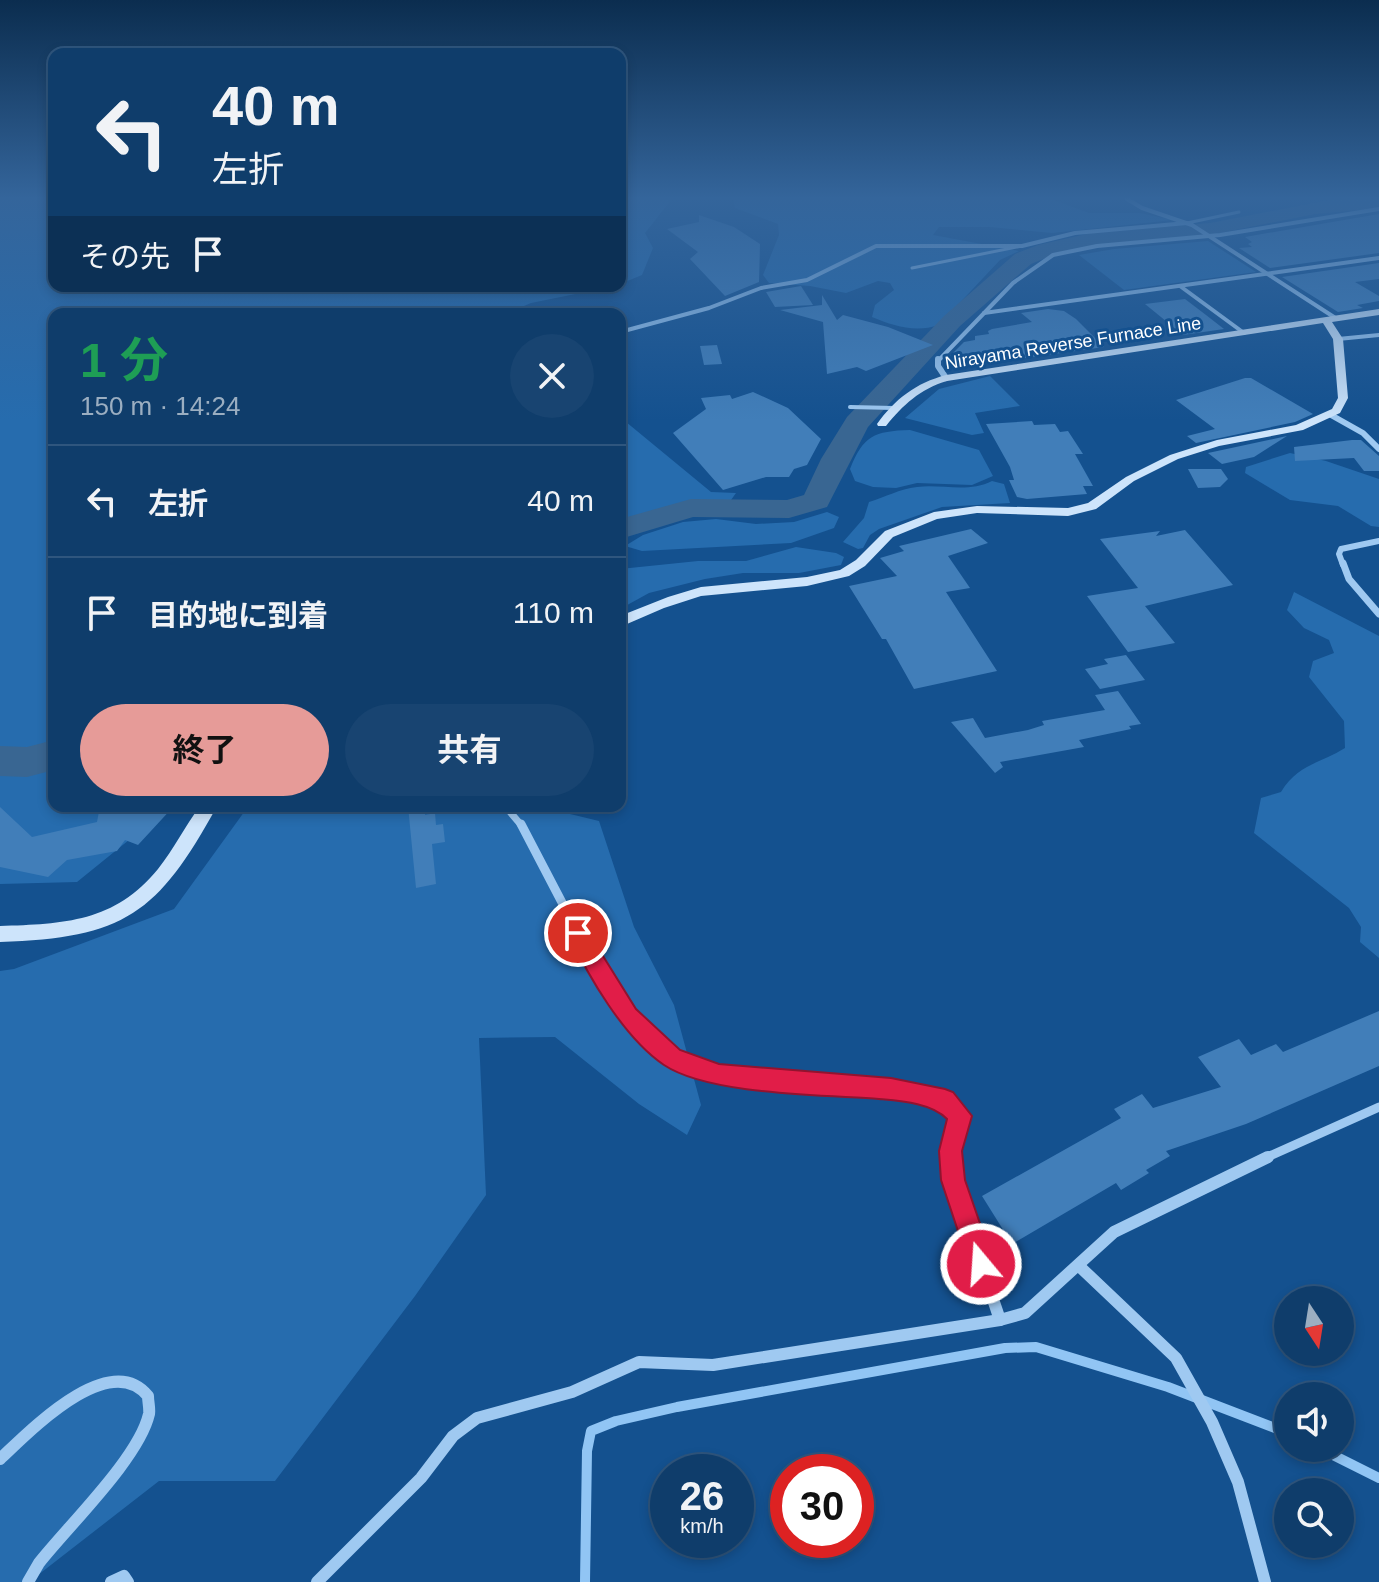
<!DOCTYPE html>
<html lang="ja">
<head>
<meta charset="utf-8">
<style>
	:root { --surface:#0f3d6b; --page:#184471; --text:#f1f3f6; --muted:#9baec1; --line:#2f567e; --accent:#e69b98 }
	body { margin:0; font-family:Arial,"Noto Sans JP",sans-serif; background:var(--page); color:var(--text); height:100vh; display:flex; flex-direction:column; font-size:30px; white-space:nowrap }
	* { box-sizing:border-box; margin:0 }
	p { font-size:26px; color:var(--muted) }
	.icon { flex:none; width:44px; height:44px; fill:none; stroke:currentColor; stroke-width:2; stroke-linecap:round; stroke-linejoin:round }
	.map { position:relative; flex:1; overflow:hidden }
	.drawer { position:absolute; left:48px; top:308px; width:578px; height:504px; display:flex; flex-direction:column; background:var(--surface); border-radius:16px; box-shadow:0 4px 12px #0003,0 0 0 2px var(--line) }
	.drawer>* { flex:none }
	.guide { position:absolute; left:48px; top:48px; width:578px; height:244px; border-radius:16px; box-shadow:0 4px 12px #0003,0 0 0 2px var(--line); background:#0f3d6b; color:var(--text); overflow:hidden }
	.needle { width:52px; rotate:168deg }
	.tools { position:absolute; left:1274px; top:1286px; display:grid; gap:16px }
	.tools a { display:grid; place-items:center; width:80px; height:80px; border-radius:50%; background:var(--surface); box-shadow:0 4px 12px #0003,0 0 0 2px var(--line); font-size:40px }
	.speed { position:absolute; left:650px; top:1454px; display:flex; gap:16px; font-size:40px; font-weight:700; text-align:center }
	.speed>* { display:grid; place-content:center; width:104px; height:104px; border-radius:50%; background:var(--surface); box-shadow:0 4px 12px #0003,0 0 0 2px var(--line); line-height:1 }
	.speed small { font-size:20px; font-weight:400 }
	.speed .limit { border:12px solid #d22; background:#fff; color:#111 }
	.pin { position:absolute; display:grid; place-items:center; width:68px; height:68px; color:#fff; margin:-34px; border:4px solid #fff; border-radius:50%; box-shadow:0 2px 8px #0007 }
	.me { position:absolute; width:88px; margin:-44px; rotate:342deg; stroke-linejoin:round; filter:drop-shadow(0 0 6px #0008) }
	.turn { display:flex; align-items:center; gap:28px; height:168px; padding:0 32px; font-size:36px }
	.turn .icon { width:104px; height:104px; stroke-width:2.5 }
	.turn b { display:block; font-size:56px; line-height:68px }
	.then { display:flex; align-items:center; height:76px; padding:0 32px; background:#0003; gap:16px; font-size:30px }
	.round { display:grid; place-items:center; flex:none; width:84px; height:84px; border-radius:42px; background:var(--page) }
	.head { display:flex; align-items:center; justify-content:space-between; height:136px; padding:0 32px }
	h1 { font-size:48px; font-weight:700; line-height:60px; color:#1e9e55 }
	.action { display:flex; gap:16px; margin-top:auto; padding:16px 32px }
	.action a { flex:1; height:92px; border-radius:48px; background:var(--accent); color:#111; font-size:32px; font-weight:700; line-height:92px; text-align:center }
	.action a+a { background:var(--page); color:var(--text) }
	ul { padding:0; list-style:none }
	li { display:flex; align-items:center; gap:24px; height:112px; padding:0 32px; border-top:2px solid var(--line) }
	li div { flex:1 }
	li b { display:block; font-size:30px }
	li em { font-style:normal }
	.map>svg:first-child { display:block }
	.green { fill:#266cae }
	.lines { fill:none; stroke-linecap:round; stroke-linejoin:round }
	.stream { stroke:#91c5f4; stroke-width:10 }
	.river { fill:#396692; fill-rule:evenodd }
	.building { fill:#417eb9 }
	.lane-far1 { stroke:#9fc9f1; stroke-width:3 }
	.lane { stroke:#9fc9f1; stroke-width:4 }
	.street-far4 { stroke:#9fc9f1; stroke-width:4 }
	.street-far3 { stroke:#9fc9f1; stroke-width:6 }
	.street-far2 { stroke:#9fc9f1; stroke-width:7 }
	.street-far1 { stroke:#9fc9f1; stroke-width:9 }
	.street { stroke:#9fc9f1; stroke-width:12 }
	.secondary { fill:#cde4fb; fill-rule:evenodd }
	.route { fill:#e11d48; stroke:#92132f; stroke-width:2 }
	.labels { text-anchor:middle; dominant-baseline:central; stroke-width:6; stroke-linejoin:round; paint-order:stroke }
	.far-street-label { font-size:18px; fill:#fff; stroke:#14518f }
</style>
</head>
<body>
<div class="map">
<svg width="1379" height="1582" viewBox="0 0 1379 1582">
	<rect width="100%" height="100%" fill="#14518f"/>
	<g class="green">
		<polygon points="0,199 54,199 54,286 615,286 531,303 505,314 54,314 54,806 171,806 77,882 0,884"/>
		<polygon points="620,199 672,199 645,233 653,248 642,275 620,284"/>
		<path d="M 733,199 L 1051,199 L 1089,213 L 1140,213 L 1173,220 L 1052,233 L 990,227 L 939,227 L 933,235 L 1019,251 L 1000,260 L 939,325 C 915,333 894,326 872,317 L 875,305 L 894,290 L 890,283 L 878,281 L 846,293 L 810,286 L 769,283 L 763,275 L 779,235 L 778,224 L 735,208 Z"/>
		<polygon points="1208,241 1256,272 1124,290 1079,255 1114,249"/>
		<polygon points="990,376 1020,406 975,413 984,433 972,435 905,418 939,389"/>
		<polygon points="620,417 711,492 736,493 731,500 683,505 620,523"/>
		<path d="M 910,430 L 979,450 L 993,476 L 972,485 L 917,483 L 896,488 L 873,487 L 855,481 L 850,469 C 863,436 874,431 910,430 Z"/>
		<polygon points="1290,453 1326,461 1379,479 1379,527 1371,526 1338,506 1290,500 1245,473 1246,467"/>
		<path d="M 992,481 L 1004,484 L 1010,503 L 942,507 L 879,529 L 870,535 L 863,548 L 858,549 L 843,542 L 864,518 L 869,502 C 886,497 899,489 917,487 C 942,484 969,493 992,481 Z"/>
		<polygon points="827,512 839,517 834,528 791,543 642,551 625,546 643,535 683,522 716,519 756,524 794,522"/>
		<polygon points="796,547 836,553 844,557 841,565 799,573 743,573 705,579 649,593 620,609 620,569 698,561 746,561"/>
		<path d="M 1294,592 L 1379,636 L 1379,958 L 1360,942 L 1361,927 L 1349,908 L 1254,833 L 1261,798 L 1281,792 C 1298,764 1319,764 1345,748 L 1344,721 L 1309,677 L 1313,661 L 1334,653 L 1329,640 L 1304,628 L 1287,610 Z"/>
		<polygon points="259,806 537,806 599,821 634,927 674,1005 701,1105 687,1135 639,1104 555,1037 479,1038 486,1195 415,1296 275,1481 159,1481 29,1582 0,1582 0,971 14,969 174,909 247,808"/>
	</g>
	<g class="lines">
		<g class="stream">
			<polyline points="1319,1448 1379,1478"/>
			<polyline points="585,1582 587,1451 591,1431 616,1421 677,1407 1005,1348 1036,1347 1168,1387 1288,1433"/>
		</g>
		<g class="river">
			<polygon points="1335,199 1379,199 1379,208 1315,214 1210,235 1091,246 1053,255 1031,264 960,326 868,427 827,507 789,518 693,517 620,539 620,519 691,499 787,500 804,495 821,459 847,417 944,316 1015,254 1038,245 1091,233 1210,223"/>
			<polygon points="54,740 54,770 27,777 0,776 0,746 27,747"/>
		</g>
	</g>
	<g class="building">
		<polygon points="1379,214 1379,253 1270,268 1239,248 1252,247 1248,244 1252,242 1245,237"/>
		<polygon points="699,215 734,227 760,244 759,282 725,296 690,259 698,252 667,229 699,222"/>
		<polygon points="1379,263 1379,279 1355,282 1379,296 1379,301 1357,305 1363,308 1338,312 1282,277"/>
		<polygon points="801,286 813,305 775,307 766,292"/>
		<polygon points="822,295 837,320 843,315 888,327 933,345 866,371 857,367 827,374 823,322 780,310 822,305"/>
		<polygon points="1185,299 1206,315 1224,329 1183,335 1145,304"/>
		<polygon points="1048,309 1064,311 1076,319 1104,347 952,368 946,360 964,342 975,340 975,336 989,334 988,331 992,329 1032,322 1021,313"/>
		<polygon points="717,345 722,364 704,365 700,346"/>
		<polygon points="1245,378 1251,378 1313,414 1295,422 1196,443 1187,436 1215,429 1176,400"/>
		<polygon points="753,392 788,408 821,439 807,465 794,469 789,477 766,477 723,490 673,433 706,409 701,398 730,395 732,399"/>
		<polygon points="1032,421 1034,425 1055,424 1060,432 1068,431 1083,454 1075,454 1093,486 1083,486 1087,494 1027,499 1017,497 1009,480 1014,480 1010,467 986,424"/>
		<polygon points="1287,436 1254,457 1222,464 1208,453"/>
		<polygon points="1352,440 1361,440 1379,456 1379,471 1364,471 1354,458 1295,461 1294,447"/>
		<polygon points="1188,469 1221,469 1228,479 1220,487 1198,488"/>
		<polygon points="971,529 988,543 948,556 970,588 946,592 997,671 914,689 886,639 882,639 849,586 897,576 880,558 904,551 899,546"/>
		<polygon points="1185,530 1233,585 1145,606 1175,643 1128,652 1087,596 1138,588 1100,539 1160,531 1156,536"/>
		<polygon points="1126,655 1145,680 1100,689 1085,669 1108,664 1104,659"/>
		<polygon points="1118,691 1141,724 1129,726 1131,729 1079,740 1084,747 1000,762 1003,767 995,773 951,722 973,718 985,738 1028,730 1044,725 1042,721 1105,710 1095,695"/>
		<polygon points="100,806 174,806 138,845 125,840 117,851 67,860 48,877 0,867 0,807 32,837 97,822"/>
		<polygon points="408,806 425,806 425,815 435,813 436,825 443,824 445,842 432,844 436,884 416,888"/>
		<polygon points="1379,1011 1379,1066 1246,1124 1166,1151 1170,1156 1146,1170 1149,1173 1121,1190 1116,1183 1012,1244 982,1196 1121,1118 1114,1109 1142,1094 1153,1108 1221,1087 1198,1057 1239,1039 1251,1055 1276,1044 1283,1052"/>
	</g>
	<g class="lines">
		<g class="lane-far1">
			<polyline points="1187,223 1239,212"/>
			<polyline points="912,268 1022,246"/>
		</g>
		<polyline class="lane" points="850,407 894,408"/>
		<g class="street-far4">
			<polyline points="1127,199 1142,208 1192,225 1337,319"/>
			<polyline points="1180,286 1244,333"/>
			<polyline points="984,313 1379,258"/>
			<polyline points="620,332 709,308 761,288 807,280 876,246 1022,246 1075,233 1187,223"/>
			<polyline points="1338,339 1379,335"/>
			<polyline points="938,361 1013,283 1053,255 1097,246 1220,235 1379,209"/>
		</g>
		<g class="street-far3">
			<polyline points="938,359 938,366 946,378"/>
			<polyline points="1331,415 1363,433 1379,449"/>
			<polyline points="1343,565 1339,554 1341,549 1379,541"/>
		</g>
		<g class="street-far2">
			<polyline points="1343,563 1349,579 1379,614"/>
			<polyline points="505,806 522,826"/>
		</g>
		<g class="street-far1">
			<polyline points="521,824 592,960 629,1016 673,1058 719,1075 891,1089 945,1100 960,1116 952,1159"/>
			<polyline points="1263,1159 1379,1107"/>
		</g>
		<g class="street">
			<polyline points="951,1157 953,1180 1000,1320"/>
			<polyline points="1079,1266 1176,1358 1212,1422 1238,1482 1265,1582"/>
			<path d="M 0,1459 C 28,1433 109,1348 148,1396 C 148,1402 150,1409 149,1414 C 139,1458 68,1526 39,1563 L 28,1582"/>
			<polyline points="111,1582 124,1576 128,1582"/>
			<polyline points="317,1582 421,1478 453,1436 477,1418 572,1392 639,1362 713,1365 1000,1320 1025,1313 1114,1232 1268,1157"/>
		</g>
		<g class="secondary">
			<path d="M 1379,309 L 1379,315 L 1332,322 L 1343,339 L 1348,398 L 1340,413 L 1303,430 L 1219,446 L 1178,459 L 1134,481 L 1096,509 L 1068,516 L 977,513 L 937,519 L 893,537 L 865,566 L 849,576 L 807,586 L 701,596 L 664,608 L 620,627 L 620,616 L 668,597 L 701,587 L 807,577 L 840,570 L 856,560 L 885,531 L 934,512 L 977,506 L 1068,508 L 1088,503 L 1126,477 L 1170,455 L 1217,440 L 1296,425 L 1332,409 L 1338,398 L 1333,339 L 1323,323 L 947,381 C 920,389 903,405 886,426 L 878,426 L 877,424 C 895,399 916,383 946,375 Z"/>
			<path d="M 200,806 L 217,806 C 158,914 124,938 0,942 L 0,926 C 64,924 115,922 158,869 C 174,849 185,826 200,806 Z"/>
		</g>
	</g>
	<linearGradient id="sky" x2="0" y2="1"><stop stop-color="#0b2d4f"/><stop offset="0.47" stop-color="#34659b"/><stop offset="1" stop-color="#34659b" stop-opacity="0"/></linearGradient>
	<rect width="1379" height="421" fill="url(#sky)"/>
	<path class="route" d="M 578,924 L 585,927 L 636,1009 L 680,1050 L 719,1064 L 891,1078 L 945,1089 L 953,1092 L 972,1116 L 962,1151 L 965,1180 L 994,1264 L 990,1273 L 981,1277 L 972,1273 L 941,1180 L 939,1151 L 947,1119 C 932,1103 901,1101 879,1099 C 824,1095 709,1095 664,1065 C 624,1038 588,976 568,933 L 571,927 Z"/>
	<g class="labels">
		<g class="far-street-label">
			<text transform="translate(1073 343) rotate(-9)">Nirayama Reverse Furnace Line</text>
		</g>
	</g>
</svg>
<div class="tools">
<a><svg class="needle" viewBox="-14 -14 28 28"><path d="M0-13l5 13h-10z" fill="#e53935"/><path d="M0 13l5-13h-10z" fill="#9baec1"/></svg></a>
<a><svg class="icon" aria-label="sound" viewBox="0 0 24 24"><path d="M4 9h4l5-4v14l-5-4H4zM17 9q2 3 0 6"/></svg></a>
<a><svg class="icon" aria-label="search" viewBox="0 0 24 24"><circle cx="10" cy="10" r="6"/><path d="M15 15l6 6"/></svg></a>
</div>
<div class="speed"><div>26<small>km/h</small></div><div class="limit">30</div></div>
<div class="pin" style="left:578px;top:933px;background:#d93025"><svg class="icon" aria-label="arrive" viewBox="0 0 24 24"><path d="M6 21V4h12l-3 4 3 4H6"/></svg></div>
<svg class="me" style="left:981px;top:1264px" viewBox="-20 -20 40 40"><circle r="17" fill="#e11d48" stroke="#fff" stroke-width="3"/><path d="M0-11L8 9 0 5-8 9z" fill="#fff"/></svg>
<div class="guide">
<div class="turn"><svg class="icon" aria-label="left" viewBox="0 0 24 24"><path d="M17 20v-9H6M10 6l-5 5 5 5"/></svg><div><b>40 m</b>左折</div></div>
<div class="then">その先<svg class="icon" aria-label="arrive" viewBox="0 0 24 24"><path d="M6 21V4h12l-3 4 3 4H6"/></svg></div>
</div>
<section class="drawer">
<div class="head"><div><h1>1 分</h1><p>150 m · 14:24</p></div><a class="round"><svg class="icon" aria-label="close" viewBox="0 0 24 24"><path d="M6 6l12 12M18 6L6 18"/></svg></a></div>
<ul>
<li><svg class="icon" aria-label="left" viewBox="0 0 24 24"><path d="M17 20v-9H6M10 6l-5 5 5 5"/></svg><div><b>左折</b></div><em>40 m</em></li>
<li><svg class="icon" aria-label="arrive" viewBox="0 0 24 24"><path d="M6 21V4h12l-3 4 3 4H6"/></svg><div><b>目的地に到着</b></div><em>110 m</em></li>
</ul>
<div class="action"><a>終了</a><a>共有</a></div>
</section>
</div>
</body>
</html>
